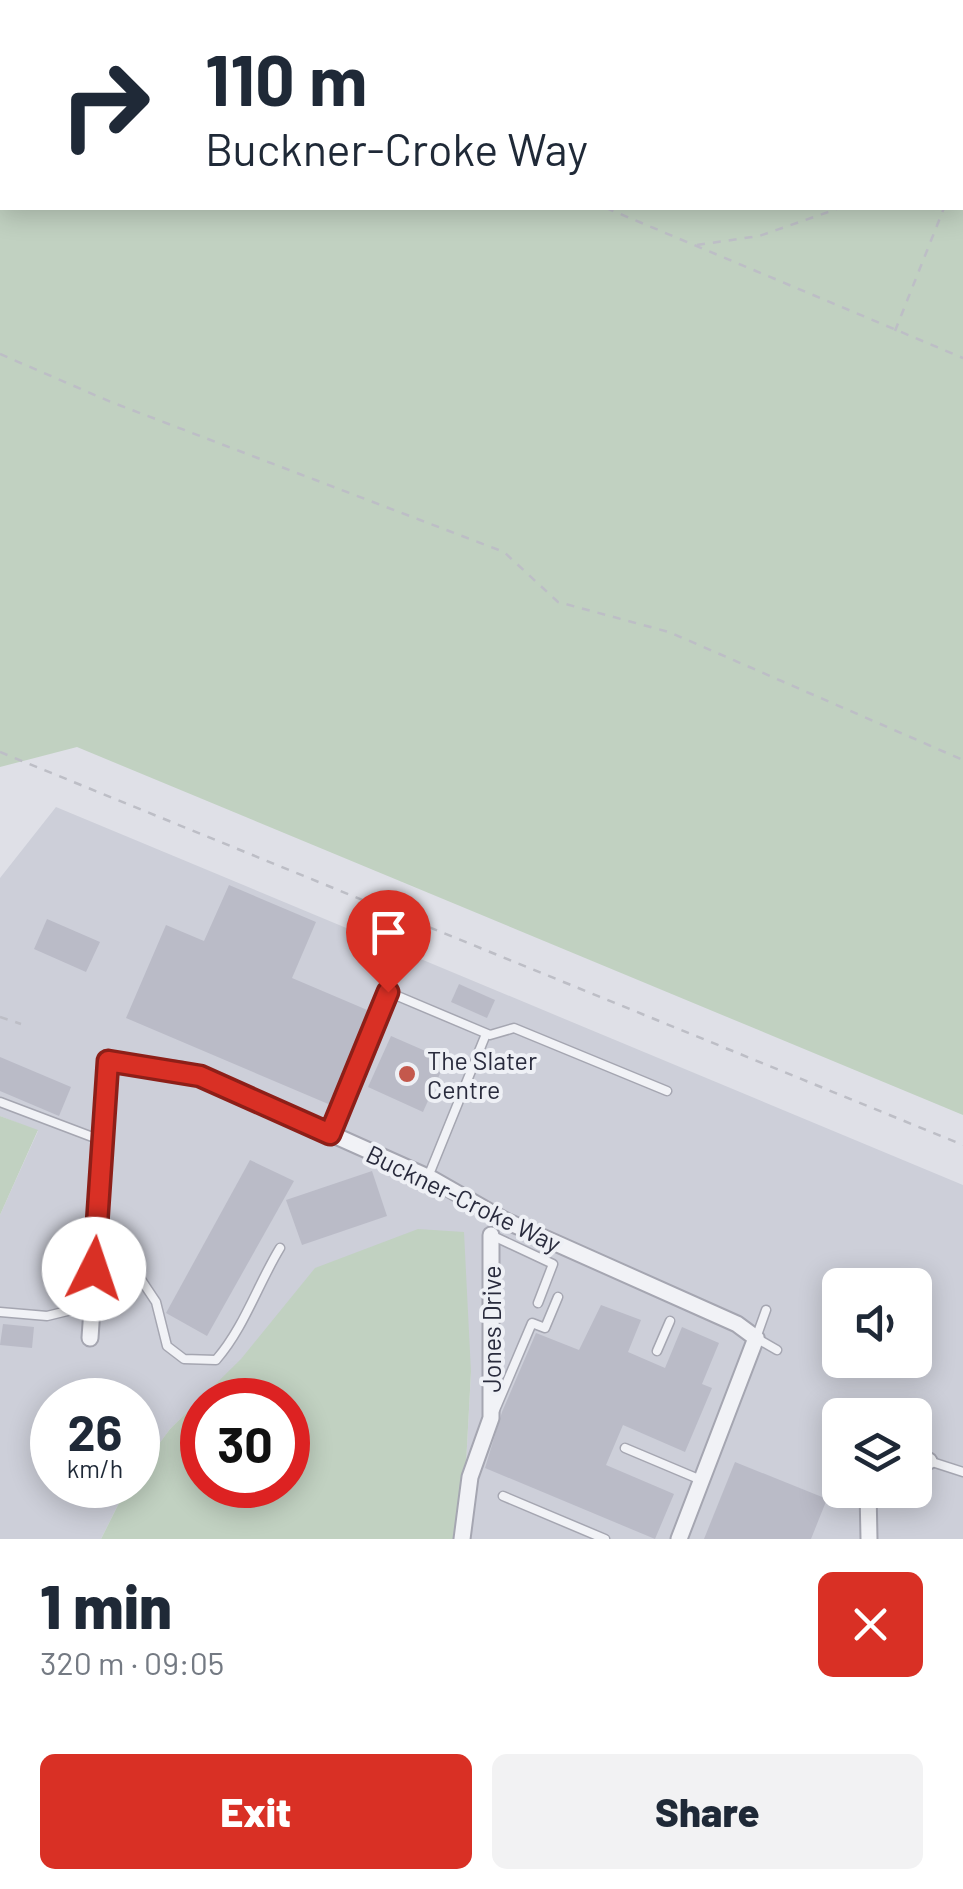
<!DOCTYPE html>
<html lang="en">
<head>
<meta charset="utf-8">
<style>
	:root { --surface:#fff; --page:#f2f2f3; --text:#1f2937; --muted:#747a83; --accent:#d93025 }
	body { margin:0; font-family:Barlow,sans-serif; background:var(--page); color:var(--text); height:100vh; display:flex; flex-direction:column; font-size:38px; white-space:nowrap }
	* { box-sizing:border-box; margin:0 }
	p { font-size:32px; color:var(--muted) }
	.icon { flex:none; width:55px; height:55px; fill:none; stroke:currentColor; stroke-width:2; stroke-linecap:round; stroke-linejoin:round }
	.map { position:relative; height:1539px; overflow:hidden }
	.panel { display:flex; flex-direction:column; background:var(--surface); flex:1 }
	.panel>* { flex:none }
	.banner { position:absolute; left:0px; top:0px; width:965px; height:210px; box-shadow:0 5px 25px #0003; background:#fff; color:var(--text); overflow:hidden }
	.tools { position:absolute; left:822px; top:1268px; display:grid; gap:20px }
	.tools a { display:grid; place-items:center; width:110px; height:110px; border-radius:15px; background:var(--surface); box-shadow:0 5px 25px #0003; font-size:50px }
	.speed { position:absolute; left:30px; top:1378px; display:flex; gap:20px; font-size:50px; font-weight:700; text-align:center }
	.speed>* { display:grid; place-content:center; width:130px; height:130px; border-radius:50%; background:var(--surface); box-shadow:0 5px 25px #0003; line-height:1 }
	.speed small { font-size:25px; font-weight:400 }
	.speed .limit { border:15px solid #d22; background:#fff; color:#111 }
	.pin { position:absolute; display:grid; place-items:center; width:85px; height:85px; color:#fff; margin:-102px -42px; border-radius:50% 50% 50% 0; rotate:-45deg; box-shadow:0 0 10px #0007 }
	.pin .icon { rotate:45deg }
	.me { position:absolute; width:110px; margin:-55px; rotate:4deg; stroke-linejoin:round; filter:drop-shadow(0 0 8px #0008) }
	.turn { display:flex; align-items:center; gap:35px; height:210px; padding:0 40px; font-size:45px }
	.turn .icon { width:130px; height:130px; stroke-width:2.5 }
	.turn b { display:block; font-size:70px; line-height:85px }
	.round { display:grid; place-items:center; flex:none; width:105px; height:105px; border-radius:15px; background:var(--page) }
	.headline { display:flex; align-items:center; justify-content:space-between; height:170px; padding:0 40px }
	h1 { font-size:60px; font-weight:800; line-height:75px }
	.action { display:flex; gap:20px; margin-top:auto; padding:20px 40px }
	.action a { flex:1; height:115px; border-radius:15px; background:var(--accent); color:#fff; font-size:40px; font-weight:800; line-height:115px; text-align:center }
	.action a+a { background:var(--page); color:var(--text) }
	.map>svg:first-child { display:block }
	.built { fill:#cdcfd9; fill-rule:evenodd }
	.green { fill:#c1d1c1; fill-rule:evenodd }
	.building { fill:#babbc7 }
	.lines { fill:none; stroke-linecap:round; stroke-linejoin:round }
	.service-casing { stroke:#a5a6b1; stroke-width:11 }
	.minor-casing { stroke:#a5a6b1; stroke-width:19 }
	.path { stroke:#bdbec6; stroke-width:2.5; stroke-dasharray:8 8; stroke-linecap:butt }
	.service { stroke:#f1f2f6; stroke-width:8 }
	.minor { stroke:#f1f2f6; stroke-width:15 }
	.route-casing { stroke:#8d1f18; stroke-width:25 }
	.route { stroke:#d93025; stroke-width:18 }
	.poi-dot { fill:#c4584c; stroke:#eef0f5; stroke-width:4 }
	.labels { text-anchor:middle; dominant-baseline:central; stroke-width:8; stroke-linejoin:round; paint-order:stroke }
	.poi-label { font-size:25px; fill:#292b3d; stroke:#eef0f5; text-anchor:start }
	.street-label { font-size:25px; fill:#292b3d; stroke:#eef0f5 }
</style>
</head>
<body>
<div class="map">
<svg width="963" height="1539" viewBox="0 0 963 1539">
	<rect width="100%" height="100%" fill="#dfe0e7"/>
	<path class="built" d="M 56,807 L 963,1185 L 963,1539 L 462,1539 L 471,1372 L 241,1360 L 170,1429 L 138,1472 L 138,1400 L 52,1400 L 52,1485 L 128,1485 L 101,1539 L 0,1539 L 0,1215 L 38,1131 L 0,1116 L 0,878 ZM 840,1285 L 915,1285 L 915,1360 L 840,1360 ZM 840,1415 L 915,1415 L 915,1490 L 840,1490 Z"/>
	<g class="green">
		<path d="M 0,0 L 963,0 L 963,1115 L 77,747 L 0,767 ZM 2,2 L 962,2 L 962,208 L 2,208 Z"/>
		<polygon points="0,1116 38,1130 0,1215"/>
		<path d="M 418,1229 L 464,1232 L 471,1372 L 462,1539 L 101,1539 L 128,1485 L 138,1485 L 138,1472 L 170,1429 L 241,1359 L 315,1268 ZM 202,1400 L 288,1400 L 288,1485 L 202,1485 Z"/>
	</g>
	<g class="building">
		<polygon points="229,885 316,922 292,978 372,1012 333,1106 126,1018 166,925 204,941"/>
		<polygon points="47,919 100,942 86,972 34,949"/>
		<polygon points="459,984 495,1000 487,1018 451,1002"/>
		<polygon points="391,1036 446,1060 423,1112 368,1087"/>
		<polygon points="0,1057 71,1087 59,1116 0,1091"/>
		<polygon points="250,1160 294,1181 207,1336 166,1313"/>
		<polygon points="372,1171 387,1216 302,1245 286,1200"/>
		<polygon points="601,1305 641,1320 628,1352 665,1368 682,1327 719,1343 702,1384 712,1388 685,1452 623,1425 606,1465 674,1494 655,1539 485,1468 502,1412 536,1333 579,1350"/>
		<polygon points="3,1324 34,1327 32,1348 0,1345"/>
		<polygon points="735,1462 827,1499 811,1539 704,1539"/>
	</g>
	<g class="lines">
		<defs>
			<g id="service">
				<polyline points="0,1102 103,1141"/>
				<polyline points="330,1133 388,992 490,1035 514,1028 667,1091"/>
				<polyline points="428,1177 486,1034"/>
				<polyline points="491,1235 553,1264 538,1303"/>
				<path d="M 100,1236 L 130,1263 L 156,1302 L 167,1346 L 184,1359 L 216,1360 C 244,1328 258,1284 280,1248"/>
				<polyline points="766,1310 756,1338 777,1350"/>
				<polyline points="0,1312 47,1316 92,1305"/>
				<polyline points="657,1351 670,1321"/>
				<polyline points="495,1410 532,1323 545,1328 558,1297"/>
				<polyline points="625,1448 701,1480"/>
				<polyline points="929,1461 963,1472"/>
				<polyline points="503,1496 605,1539"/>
			</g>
			<g id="minor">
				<polyline points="90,1338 109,1061 181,1070 226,1087 432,1179 504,1220 737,1324 756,1338 679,1539"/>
				<polyline points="915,1455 929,1461"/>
				<polyline points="868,1490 869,1539"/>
				<polyline points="462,1539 470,1477 491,1418 491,1235"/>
			</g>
		</defs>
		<use href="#service" class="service-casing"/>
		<use href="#minor" class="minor-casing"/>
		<g class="path">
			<polyline points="109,0 115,2"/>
			<polyline points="896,0 898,2"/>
			<polyline points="962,148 963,148"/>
			<polyline points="962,160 963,159"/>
			<polyline points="606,208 963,358"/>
			<polyline points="697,245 759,236 840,208"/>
			<polyline points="895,331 944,208"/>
			<polyline points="0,354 111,402 504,552 558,602 669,632 963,760"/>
			<polyline points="0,752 963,1145"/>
			<polyline points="0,1017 21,1024"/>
		</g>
		<use href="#service" class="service"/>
		<use href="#minor" class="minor"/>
	</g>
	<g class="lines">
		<defs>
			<polyline id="route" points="94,1269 108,1061 200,1076 330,1134 388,992"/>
		</defs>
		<use href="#route" class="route-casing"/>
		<use href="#route" class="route"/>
	</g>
	<circle class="poi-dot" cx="407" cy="1074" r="10"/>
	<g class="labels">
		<g class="poi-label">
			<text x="427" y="1060">The Slater<tspan x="427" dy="29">Centre</tspan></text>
		</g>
		<g class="street-label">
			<text transform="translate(464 1198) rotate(26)">Buckner-Croke Way</text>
			<text transform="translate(491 1329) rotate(-90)">Jones Drive</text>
		</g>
	</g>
</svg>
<div class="tools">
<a><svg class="icon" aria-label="sound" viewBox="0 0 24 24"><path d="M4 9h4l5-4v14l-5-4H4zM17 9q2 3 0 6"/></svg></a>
<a><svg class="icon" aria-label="layers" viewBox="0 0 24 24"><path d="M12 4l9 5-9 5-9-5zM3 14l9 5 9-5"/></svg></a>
</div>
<div class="speed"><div>26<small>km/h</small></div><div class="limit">30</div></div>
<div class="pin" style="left:388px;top:992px;background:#d93025"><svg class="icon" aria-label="arrive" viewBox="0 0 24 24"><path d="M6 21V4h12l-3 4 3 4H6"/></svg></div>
<svg class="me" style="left:94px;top:1269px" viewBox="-20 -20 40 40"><circle r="19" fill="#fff"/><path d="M0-13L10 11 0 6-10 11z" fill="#d93025"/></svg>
<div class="banner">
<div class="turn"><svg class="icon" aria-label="right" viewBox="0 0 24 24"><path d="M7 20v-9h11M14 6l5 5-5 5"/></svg><div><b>110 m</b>Buckner-Croke Way</div></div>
</div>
</div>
<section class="panel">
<div class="headline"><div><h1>1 min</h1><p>320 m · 09:05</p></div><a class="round" style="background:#d93025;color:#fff"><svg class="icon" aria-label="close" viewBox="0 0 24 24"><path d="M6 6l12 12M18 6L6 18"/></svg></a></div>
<div class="action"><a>Exit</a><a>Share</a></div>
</section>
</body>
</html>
